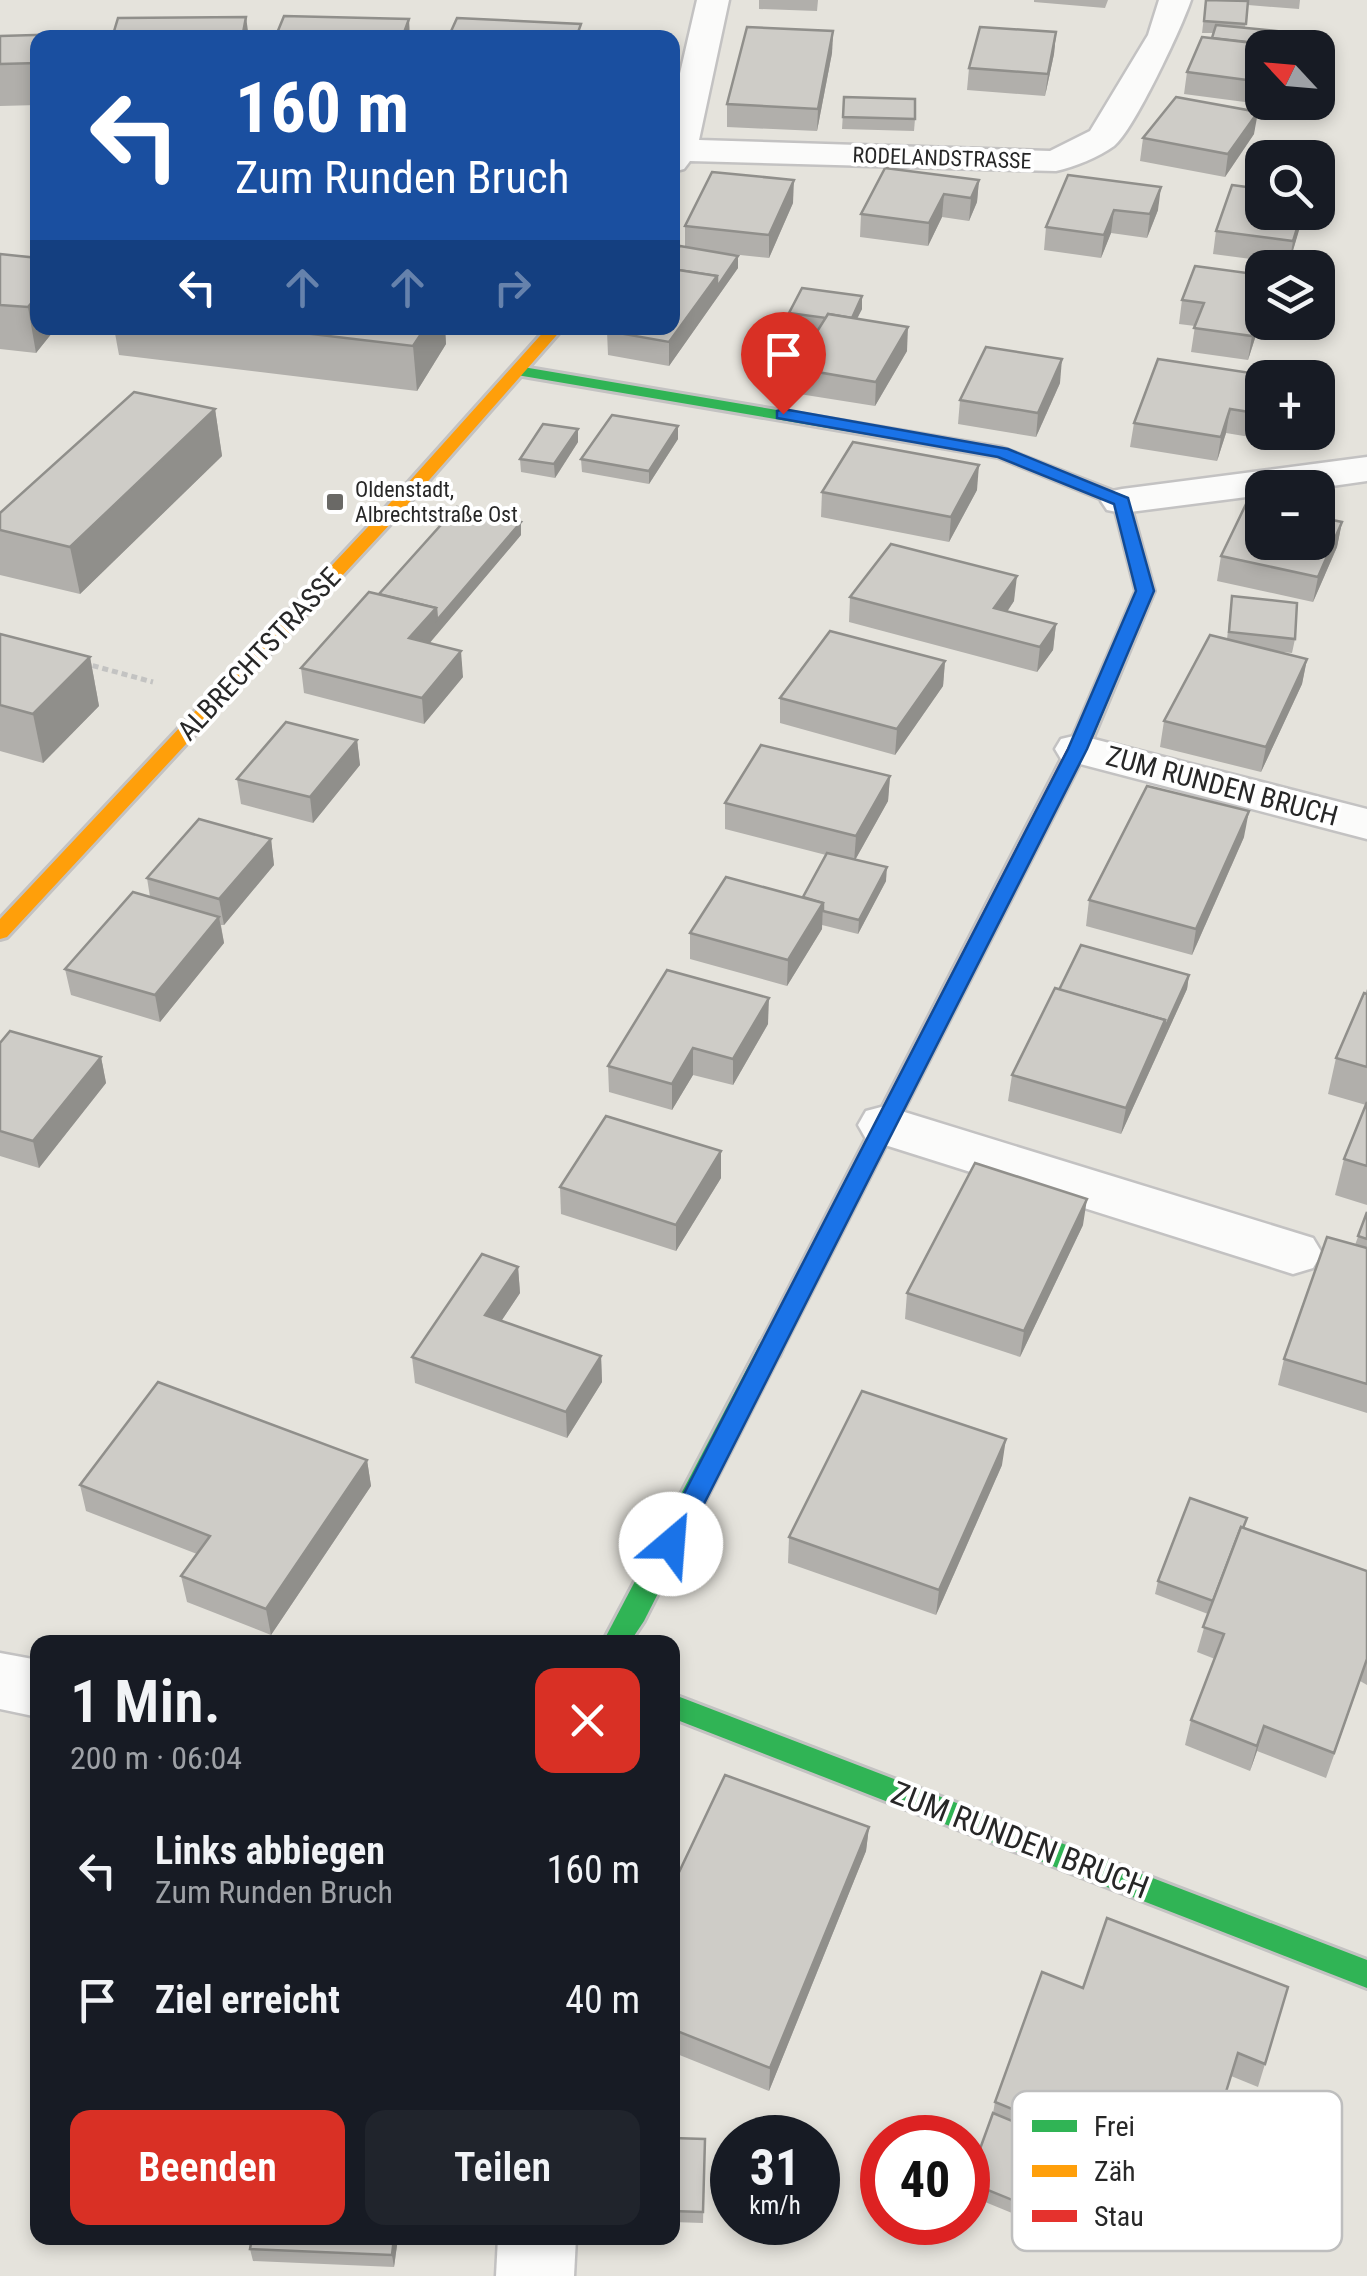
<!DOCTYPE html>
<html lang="de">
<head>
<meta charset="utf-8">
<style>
	:root { --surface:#171b24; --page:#20242c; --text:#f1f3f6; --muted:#9ea1a6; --accent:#d93025 }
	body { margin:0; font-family:"Roboto Condensed",sans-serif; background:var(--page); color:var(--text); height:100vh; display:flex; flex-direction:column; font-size:38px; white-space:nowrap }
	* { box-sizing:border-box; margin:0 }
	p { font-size:32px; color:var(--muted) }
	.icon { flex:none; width:55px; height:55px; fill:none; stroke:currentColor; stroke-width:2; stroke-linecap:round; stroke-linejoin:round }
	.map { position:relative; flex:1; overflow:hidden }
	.drawer { position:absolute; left:30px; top:1635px; width:650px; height:610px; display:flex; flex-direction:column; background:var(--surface); border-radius:20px; box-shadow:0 5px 15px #0003 }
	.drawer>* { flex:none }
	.hud { position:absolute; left:30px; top:30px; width:650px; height:305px; border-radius:20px; box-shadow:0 5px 15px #0003; background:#1a4fa0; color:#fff; overflow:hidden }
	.needle { width:65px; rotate:296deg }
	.tools { position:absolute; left:1245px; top:30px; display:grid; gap:20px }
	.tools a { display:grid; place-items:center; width:90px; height:90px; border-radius:20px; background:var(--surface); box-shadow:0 5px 15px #0003; font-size:50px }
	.speed { position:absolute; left:710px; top:2115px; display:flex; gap:20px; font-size:50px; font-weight:700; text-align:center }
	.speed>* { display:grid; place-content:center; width:130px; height:130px; border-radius:50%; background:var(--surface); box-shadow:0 5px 15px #0003; line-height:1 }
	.speed small { font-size:25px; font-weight:400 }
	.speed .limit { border:15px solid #d22; background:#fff; color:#111 }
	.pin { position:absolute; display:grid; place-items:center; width:85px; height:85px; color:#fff; margin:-102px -42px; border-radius:50% 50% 50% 0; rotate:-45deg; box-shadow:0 0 10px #0007 }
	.pin .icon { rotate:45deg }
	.me { position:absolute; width:110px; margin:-55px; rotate:27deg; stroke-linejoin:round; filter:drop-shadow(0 0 8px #0008) }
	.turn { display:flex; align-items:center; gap:35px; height:210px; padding:0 40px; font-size:45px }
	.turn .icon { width:130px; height:130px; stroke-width:2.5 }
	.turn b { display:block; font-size:70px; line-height:85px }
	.lanes { display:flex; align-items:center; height:95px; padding:0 40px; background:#0003; justify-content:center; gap:50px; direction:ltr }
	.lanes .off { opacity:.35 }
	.round { display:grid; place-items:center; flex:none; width:105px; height:105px; border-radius:20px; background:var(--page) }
	.head { display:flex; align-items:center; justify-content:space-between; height:170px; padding:0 40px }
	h1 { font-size:60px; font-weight:600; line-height:75px }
	.primary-button { display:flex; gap:20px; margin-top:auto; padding:20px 40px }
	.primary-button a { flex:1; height:115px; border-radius:20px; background:var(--accent); color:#fff; font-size:40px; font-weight:600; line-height:115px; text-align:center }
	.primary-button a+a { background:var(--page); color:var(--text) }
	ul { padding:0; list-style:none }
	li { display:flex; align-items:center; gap:30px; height:130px; padding:0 40px }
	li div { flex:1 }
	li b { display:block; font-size:38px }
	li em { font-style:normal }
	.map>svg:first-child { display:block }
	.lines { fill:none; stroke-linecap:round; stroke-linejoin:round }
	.street-casing { stroke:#c3c2c2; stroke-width:5 }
	.fast-casing { stroke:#c3c2c2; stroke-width:6 }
	.slow-casing { stroke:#c3c2c2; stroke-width:6 }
	.jam-casing { stroke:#c3c2c2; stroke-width:6 }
	.path { stroke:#c3c3c2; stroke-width:5; stroke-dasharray:6 4; stroke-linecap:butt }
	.street { fill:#fbfbfa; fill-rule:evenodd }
	.fast { fill:#30b455; fill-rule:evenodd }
	.slow { fill:#ff9f0a; fill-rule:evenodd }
	.jam { fill:#e5322d; fill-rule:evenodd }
	.wall { fill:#b1afab }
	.shaded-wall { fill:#908f8b }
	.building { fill:#ceccc7; stroke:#908f8b; stroke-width:2.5 }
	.route { fill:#1a73e8; stroke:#114b97; stroke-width:2.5 }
	.poi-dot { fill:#6a6966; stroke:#fff; stroke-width:4 }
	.labels { text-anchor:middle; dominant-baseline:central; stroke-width:8; stroke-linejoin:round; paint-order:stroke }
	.far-street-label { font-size:22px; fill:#272727; stroke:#fff }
	.far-poi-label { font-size:22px; fill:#272727; stroke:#fff; text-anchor:start }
	.street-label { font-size:28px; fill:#272727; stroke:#fff }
	.near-street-label { font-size:32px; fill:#272727; stroke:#fff }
	.key { fill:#fff; stroke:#bebebe; stroke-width:2.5 }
	.key-label { font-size:28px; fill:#272727 }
</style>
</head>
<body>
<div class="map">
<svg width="1367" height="2276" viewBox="0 0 1367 2276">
	<rect width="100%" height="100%" fill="#e5e3dc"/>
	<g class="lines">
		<defs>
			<g id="street">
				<path d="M 697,0 L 729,0 L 699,140 L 1050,151 L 1090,131 L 1148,35 L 1159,0 L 1191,0 C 1182,27 1134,130 1114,146 C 1099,157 1074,167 1056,171 L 690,161 L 684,169 L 672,172 L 672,108 Z"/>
				<polygon points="1367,457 1367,481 1318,488 1262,488 1262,495 1122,513 1107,510 1101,501 1107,492 1122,489"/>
				<polygon points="1078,735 1367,809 1367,839 1061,759 1055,749 1061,739"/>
				<polygon points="885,1106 1313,1238 1322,1253 1313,1268 1293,1274 866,1139 858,1125 866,1111"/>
				<polygon points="0,1653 38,1660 38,1717 0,1709"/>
				<polygon points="498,2238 576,2238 574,2276 496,2276"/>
			</g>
			<g id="fast">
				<polygon points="517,366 1002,448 1128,497 1154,591 1094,735 1084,741 1074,735 1136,591 1114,504 998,457 511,374 509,371"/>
				<polygon points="770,1340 779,1342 782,1349 644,1621 630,1642 603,1642 761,1342"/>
				<polygon points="672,1694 1367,1960 1367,1988 672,1718"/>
			</g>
			<polygon id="slow" points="547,328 563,328 393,521 7,937 0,939 0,919 381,513"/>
			<polygon id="jam" points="1084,729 1094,735 782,1349 779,1356 761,1356 758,1349 1074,735"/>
		</defs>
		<use href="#street" class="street-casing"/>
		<use href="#fast" class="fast-casing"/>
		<use href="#slow" class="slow-casing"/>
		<use href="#jam" class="jam-casing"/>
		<polyline class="path" points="83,663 153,682"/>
		<use href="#street" class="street"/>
		<use href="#fast" class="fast"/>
		<use href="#slow" class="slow"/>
		<use href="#jam" class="jam"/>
	</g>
	<g class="wall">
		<polygon points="759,0 818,0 817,11 759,9"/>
		<polygon points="1034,0 1108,0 1105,8 1034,2"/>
		<polygon points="1206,0 1300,0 1299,9 1248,5 1245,28 1262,48 1262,98 1260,104 1184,94 1187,72 1212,38 1213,33 1202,33"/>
		<polygon points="833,31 832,53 817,131 727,127 727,104"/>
		<polygon points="1056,32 1054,54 1045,96 967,90 969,68"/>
		<polygon points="0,36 38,38 38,105 0,106"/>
		<polygon points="844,97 915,119 914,131 842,129"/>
		<polygon points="1254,134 1225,177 1140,161 1143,138"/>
		<polygon points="1068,175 1158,210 1147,238 1111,233 1101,258 1044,250 1046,227"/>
		<polygon points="979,180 977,202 969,221 942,217 928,246 860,237 861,214"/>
		<polygon points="38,201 38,248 30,207"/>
		<polygon points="793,203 769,258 721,253 738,268 669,366 608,355 607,331 685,247 685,226"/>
		<polygon points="1262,212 1304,212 1289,264 1213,254 1216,231"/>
		<polygon points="0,254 38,258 38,328 56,328 36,353 0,349"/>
		<polygon points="1262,275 1262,322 1277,322 1272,338 1256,335 1248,360 1191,352 1195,326 1179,324 1182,300"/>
		<polygon points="862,296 862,309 857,319 907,351 875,406 793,393 794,368 818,330 788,326 789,313"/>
		<polygon points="114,328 445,328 446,344 417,391 119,355"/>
		<polygon points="1262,378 1264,432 1262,439 1226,433 1217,461 1130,447 1134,423"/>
		<polygon points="1060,383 1036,437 958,424 960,400"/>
		<polygon points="215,409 222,456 80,594 0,575 0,530"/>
		<polygon points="678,439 649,484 582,472 581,459"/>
		<polygon points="578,442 555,478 521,472 520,459"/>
		<polygon points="977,490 949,542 821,517 822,492"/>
		<polygon points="1342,522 1337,547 1313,602 1217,581 1221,556"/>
		<polygon points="521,535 429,643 463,677 424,724 304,693 301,668 379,594"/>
		<polygon points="1232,596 1295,639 1292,653 1274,651 1307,659 1302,684 1261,772 1160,747 1164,721 1227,639"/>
		<polygon points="850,597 1014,601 1007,612 1056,624 1053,650 1037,672 849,622"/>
		<polygon points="0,634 90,657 99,706 43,763 0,751"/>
		<polygon points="945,661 943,686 895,755 780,723 780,698"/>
		<polygon points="357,740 360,765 313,823 241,804 237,779"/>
		<polygon points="890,776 888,801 855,860 886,881 858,934 822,925 822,929 787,986 690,959 690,933 803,897 826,855 725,829 725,803"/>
		<polygon points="1244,837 1192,955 1086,926 1089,900"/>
		<polygon points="271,839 274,865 224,925 221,925 224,943 160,1022 71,995 65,969 150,897 147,878"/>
		<polygon points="1189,975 1187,989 1121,1134 1008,1101 1012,1075 1059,990"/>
		<polygon points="1367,989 1367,1205 1335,1195 1344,1159 1366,1105 1328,1094 1336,1058"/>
		<polygon points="768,1024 733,1085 693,1075 672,1110 609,1092 608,1066"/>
		<polygon points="0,1043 101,1057 106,1083 39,1168 0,1156"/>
		<polygon points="721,1178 676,1251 561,1214 560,1187"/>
		<polygon points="1367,1212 1367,1413 1278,1385 1284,1359 1355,1245"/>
		<polygon points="1083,1225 1020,1357 905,1319 907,1293"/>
		<polygon points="518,1267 520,1293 501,1321 601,1356 602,1382 567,1438 415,1383 412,1357"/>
		<polygon points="367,1460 371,1486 271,1635 187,1602 181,1576 197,1554 86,1511 80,1485"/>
		<polygon points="1002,1465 936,1615 788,1563 789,1537"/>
		<polygon points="1244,1528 1367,1571 1367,1685 1360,1681 1326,1778 1257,1751 1250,1771 1185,1745 1191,1720 1215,1659 1197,1652 1208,1614 1155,1594 1158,1581"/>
		<polygon points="869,1827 866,1851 769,2091 672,2052 672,1887"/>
		<polygon points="1083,1988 1265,2064 1258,2087 1231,2076 1213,2130 1188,2120 1164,2197 1062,2155 1039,2224 968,2195 968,2182 993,2113 995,2102"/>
		<polygon points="672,2138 705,2139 703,2223 672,2222"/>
		<polygon points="398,2238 394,2267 253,2261 250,2249"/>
	</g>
	<g class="shaded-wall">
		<polygon points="246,17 249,38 242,38"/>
		<polygon points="409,19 410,38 402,38"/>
		<polygon points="833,31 832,53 817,131 818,109"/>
		<polygon points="1056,32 1054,54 1045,96 1048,74"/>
		<polygon points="1258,112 1254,134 1225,177 1228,154"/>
		<polygon points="794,180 793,203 769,258 769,235"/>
		<polygon points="979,180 977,202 969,221 971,198"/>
		<polygon points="1161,187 1158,210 1147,238 1150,214"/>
		<polygon points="944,194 942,217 928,246 929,223"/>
		<polygon points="1114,210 1111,233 1101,258 1104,235"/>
		<polygon points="1302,212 1304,212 1303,217 1289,264 1293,241"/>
		<polygon points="738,256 738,268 669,366 669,342 717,276"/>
		<polygon points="38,295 38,328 56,328 36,353 28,307"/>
		<polygon points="862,296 862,309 849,334 850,322"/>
		<polygon points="1260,312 1256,335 1248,360 1252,336"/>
		<polygon points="908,327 907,351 875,406 876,382"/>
		<polygon points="425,328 445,328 446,344 417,391 413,346"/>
		<polygon points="1062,359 1060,383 1036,437 1038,413"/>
		<polygon points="215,409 222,456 80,594 70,547"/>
		<polygon points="1230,409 1226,433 1217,461 1221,437"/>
		<polygon points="678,426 678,439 649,484 649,471"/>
		<polygon points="578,429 578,442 555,478 554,464"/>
		<polygon points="979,465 977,490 949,542 951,517"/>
		<polygon points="521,522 521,535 412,664 409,638 436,608"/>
		<polygon points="1342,522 1337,547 1313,602 1318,577"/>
		<polygon points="1017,576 1014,601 992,634 994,608"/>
		<polygon points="1056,624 1053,650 1037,672 1040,647"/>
		<polygon points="461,651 463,677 424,724 422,698"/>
		<polygon points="90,657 99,706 43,763 33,714"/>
		<polygon points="1307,659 1302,684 1261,772 1266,747"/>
		<polygon points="945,661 943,686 895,755 897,729"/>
		<polygon points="357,740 360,765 313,823 310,797"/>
		<polygon points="890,776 888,801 854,862 856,836"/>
		<polygon points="1249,811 1244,837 1192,955 1196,929"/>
		<polygon points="271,839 274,865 224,925 219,899"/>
		<polygon points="887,867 886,881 858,934 859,920"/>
		<polygon points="823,903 822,929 787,986 788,960"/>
		<polygon points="219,917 224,943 160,1022 155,995"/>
		<polygon points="1189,975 1187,989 1121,1134 1126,1108 1165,1020"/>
		<polygon points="769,998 768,1024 733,1085 733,1059"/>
		<polygon points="693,1048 693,1075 672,1110 672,1084"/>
		<polygon points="101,1057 106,1083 39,1168 33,1141"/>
		<polygon points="721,1151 721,1178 676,1251 676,1225"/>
		<polygon points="1087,1199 1083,1225 1020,1357 1024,1331"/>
		<polygon points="518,1267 520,1293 488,1341 485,1315"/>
		<polygon points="601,1356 602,1382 567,1438 566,1412"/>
		<polygon points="1006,1439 1002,1465 936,1615 939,1590"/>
		<polygon points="367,1460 371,1486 271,1635 266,1609"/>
		<polygon points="1264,1726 1257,1751 1250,1771 1257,1746"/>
		<polygon points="869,1827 866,1851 769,2091 770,2068"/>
		<polygon points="394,2238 398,2238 394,2267 392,2255"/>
	</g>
	<g class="building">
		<polygon points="1206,0 1248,1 1246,24 1204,21"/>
		<polygon points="284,16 409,19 402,38 275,38"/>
		<polygon points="246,17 242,38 112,38 118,18"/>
		<polygon points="457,18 581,24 576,38 448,38"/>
		<polygon points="1216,25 1277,31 1274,45 1212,38"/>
		<polygon points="747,27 833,31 818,109 727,104"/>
		<polygon points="980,27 1056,32 1048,74 969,68"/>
		<polygon points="69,34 68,38 38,38 38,63 0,64 0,36"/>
		<polygon points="1202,37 1278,46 1277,48 1262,48 1262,82 1187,72"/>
		<polygon points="844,97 915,99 915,119 843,117"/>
		<polygon points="1176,97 1258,112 1228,154 1143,138"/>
		<polygon points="885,168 979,180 971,198 944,194 929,223 861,214"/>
		<polygon points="712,172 794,180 769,235 685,226"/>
		<polygon points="1068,175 1161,187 1150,214 1114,210 1104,235 1046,227"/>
		<polygon points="1232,185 1262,189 1262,212 1302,212 1293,241 1216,231"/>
		<polygon points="680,246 738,256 717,287 717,276 672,269 672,256"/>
		<polygon points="0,254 38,258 38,295 28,307 0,305"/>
		<polygon points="1195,266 1262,275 1262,312 1260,312 1252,336 1194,328 1204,303 1182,300"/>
		<polygon points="672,269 717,276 669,342 607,331 610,328 672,328"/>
		<polygon points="802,288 862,296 852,318 828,314 826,318 789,313"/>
		<polygon points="828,314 908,327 876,382 794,368"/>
		<polygon points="261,328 425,328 413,346"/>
		<polygon points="986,347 1062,359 1038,413 960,400"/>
		<polygon points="1158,359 1277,377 1262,378 1262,414 1230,409 1221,437 1134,423"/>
		<polygon points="134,392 215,409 70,547 0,530 0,513"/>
		<polygon points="612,415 678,426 649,471 581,459"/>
		<polygon points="543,424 578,429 554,464 520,459"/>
		<polygon points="853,442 979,465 951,517 822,492"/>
		<polygon points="1247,502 1262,506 1262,542 1318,542 1318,517 1342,522 1318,577 1221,556"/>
		<polygon points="457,507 521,522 437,620 436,608 379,594"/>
		<polygon points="891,544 1017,576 994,608 1056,624 1040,647 850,597"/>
		<polygon points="369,592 436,608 409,638 461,651 422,698 301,668"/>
		<polygon points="1232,596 1297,603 1295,639 1229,632"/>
		<polygon points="830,631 945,661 897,729 780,698"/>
		<polygon points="0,634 90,657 33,714 0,705"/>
		<polygon points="1210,635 1307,659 1266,747 1164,721"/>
		<polygon points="286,722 357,740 310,797 237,779"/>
		<polygon points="761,745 890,776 856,836 725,803"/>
		<polygon points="1147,786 1249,811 1196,929 1089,900"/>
		<polygon points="199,819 271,839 219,899 147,878"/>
		<polygon points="827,853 887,867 859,920 823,911 823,903 803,897"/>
		<polygon points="726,877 823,903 788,960 690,933"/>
		<polygon points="133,892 219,917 155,995 65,969"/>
		<polygon points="1081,945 1189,975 1163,1032 1165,1020 1059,990"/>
		<polygon points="667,970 769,998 733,1059 693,1048 672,1084 608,1066"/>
		<polygon points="1055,988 1165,1020 1126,1108 1012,1075"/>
		<polygon points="1364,993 1367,994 1367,1067 1336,1058"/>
		<polygon points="10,1031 101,1057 33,1141 0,1131 0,1043"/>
		<polygon points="1367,1102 1367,1166 1344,1159"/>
		<polygon points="606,1116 721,1151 676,1225 560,1187"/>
		<polygon points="975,1163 1087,1199 1024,1331 907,1293"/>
		<polygon points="1367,1212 1367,1239 1358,1236"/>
		<polygon points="1327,1237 1367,1248 1367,1384 1284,1359"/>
		<polygon points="482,1254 518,1267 485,1315 601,1356 566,1412 412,1357"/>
		<polygon points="158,1382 367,1460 266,1609 181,1576 210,1536 80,1485"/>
		<polygon points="862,1391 1006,1439 939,1590 789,1537"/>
		<polygon points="1190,1498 1247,1518 1243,1528 1241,1527 1213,1601 1158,1581"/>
		<polygon points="1241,1527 1367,1571 1367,1659 1334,1753 1264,1726 1257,1746 1191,1720 1224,1634 1203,1627"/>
		<polygon points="725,1775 869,1827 770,2068 672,2029 672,1887"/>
		<polygon points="1107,1918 1288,1987 1265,2064 1238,2053 1221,2108 1195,2097 1171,2174 995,2102 1042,1972 1083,1988"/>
		<polygon points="993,2113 1065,2143 1042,2212 968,2182"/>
		<polygon points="672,2138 705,2139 703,2212 672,2211"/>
		<polygon points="252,2238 394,2238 392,2255 250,2249"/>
	</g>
	<polygon class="route" points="783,409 1008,449 1128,498 1154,591 1087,749 680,1551 671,1554 661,1551 658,1544 1068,749 1136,591 1114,504 998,457 777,418 777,411"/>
	<rect class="poi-dot" x="325" y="492" width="20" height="20" rx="5"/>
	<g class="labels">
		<g class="far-street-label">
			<text transform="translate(942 158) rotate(2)">RODELANDSTRASSE</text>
		</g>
		<g class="far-poi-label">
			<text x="355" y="489">Oldenstadt,<tspan x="355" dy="25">Albrechtstraße Ost</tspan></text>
		</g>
		<g class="street-label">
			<text transform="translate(259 654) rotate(-47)">ALBRECHTSTRASSE</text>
			<text transform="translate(1222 786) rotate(15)">ZUM RUNDEN BRUCH</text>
		</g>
		<g class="near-street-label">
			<text transform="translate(1020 1840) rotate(21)">ZUM RUNDEN BRUCH</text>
		</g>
	</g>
	<rect x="1012" y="2091" width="330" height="160" rx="15" class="key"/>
	<rect x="1032" y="2120" width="45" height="12" fill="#30b455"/>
	<rect x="1032" y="2165" width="45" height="12" fill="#ff9f0a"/>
	<rect x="1032" y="2210" width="45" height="12" fill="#e5322d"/>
	<g class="key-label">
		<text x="1094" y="2136">Frei</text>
		<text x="1094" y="2181">Zäh</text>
		<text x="1094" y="2226">Stau</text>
	</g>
</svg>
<div class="tools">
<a><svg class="needle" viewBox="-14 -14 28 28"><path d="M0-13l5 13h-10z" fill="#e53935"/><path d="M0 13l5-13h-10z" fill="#9ea1a6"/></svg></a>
<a><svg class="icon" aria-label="search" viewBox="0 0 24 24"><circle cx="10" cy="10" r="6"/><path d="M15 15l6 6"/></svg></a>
<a><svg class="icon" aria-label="layers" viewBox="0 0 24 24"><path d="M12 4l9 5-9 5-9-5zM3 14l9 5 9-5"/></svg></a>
<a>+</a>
<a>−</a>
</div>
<div class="speed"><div>31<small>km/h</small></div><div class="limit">40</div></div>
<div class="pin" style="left:783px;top:414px;background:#d93025"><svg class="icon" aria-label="arrive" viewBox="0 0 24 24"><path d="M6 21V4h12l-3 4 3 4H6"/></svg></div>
<svg class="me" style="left:671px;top:1544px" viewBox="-20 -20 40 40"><circle r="19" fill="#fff"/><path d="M0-13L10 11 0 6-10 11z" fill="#1a73e8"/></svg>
<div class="hud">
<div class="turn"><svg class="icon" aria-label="left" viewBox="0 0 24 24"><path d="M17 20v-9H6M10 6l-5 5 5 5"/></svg><div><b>160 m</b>Zum Runden Bruch</div></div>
<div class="lanes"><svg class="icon" aria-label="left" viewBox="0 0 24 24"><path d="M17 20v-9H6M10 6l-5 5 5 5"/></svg><svg class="icon off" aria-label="ahead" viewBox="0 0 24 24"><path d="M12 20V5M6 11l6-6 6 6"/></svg><svg class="icon off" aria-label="ahead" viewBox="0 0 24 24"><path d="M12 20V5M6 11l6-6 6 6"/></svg><svg class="icon off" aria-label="right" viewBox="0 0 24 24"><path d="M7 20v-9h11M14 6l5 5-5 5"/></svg></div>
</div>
<section class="drawer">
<div class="head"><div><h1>1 Min.</h1><p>200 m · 06:04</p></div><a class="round" style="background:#d93025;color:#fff"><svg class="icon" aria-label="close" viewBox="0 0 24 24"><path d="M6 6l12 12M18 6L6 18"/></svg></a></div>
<ul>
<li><svg class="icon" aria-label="left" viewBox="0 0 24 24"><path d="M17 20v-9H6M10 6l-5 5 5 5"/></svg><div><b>Links abbiegen</b><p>Zum Runden Bruch</p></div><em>160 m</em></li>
<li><svg class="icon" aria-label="arrive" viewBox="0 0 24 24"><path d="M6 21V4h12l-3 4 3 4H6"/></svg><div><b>Ziel erreicht</b></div><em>40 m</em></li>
</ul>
<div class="primary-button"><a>Beenden</a><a>Teilen</a></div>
</section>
</div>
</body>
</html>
